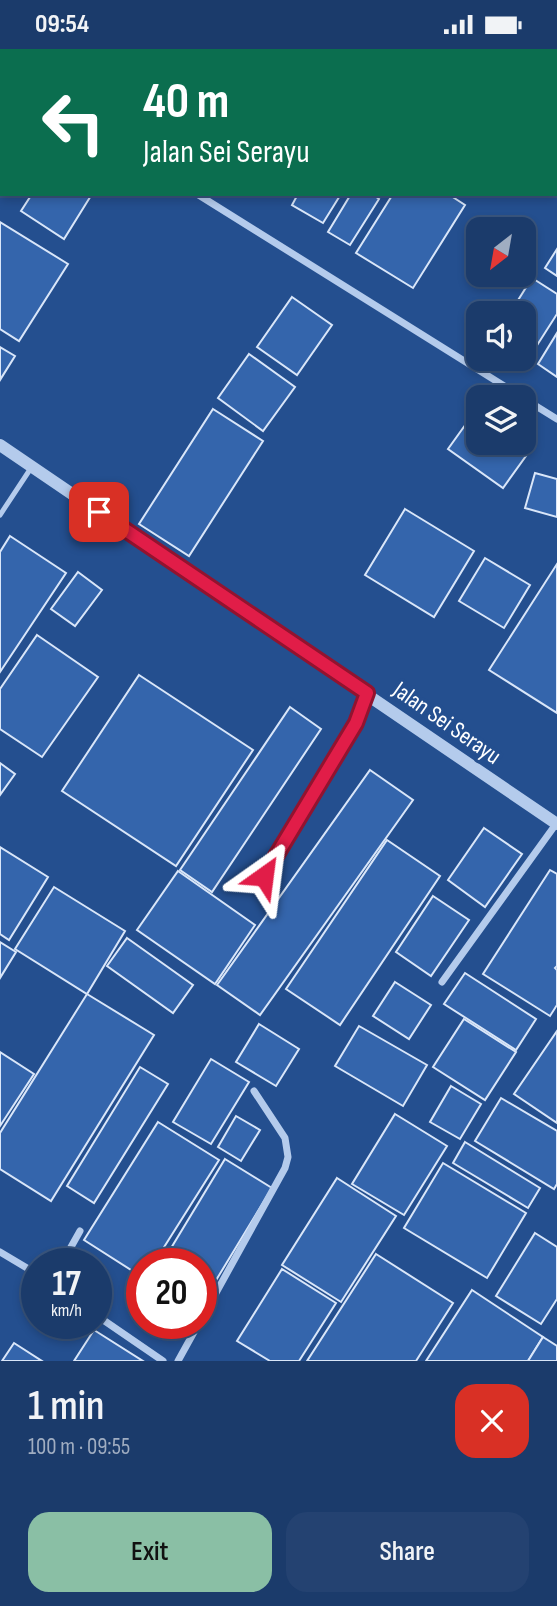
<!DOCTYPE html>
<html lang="en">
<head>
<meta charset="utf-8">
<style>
	:root { --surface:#1b3b6b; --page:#244271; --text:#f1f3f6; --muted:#a0adc1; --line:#39557e; --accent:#8abfa5 }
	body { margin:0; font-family:"Sofia Sans Condensed",sans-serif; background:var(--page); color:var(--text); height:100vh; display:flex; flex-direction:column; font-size:26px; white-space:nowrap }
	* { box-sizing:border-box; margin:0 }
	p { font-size:23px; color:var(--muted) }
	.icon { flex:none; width:38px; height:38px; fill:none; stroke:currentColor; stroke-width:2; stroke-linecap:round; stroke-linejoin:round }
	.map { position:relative; height:1312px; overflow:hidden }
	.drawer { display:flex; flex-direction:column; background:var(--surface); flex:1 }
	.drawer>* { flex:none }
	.top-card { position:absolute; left:0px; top:0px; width:558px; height:147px; box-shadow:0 4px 10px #0003,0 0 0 2px var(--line); background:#0b6e4f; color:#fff; overflow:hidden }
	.needle { width:46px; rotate:211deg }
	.controls { position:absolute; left:466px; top:168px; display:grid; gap:14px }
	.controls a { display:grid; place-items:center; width:70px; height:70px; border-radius:14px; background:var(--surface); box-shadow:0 4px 10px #0003,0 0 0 2px var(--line); font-size:35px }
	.speed { position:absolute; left:21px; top:1199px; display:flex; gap:14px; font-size:35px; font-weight:700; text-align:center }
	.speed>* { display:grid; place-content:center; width:91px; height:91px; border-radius:50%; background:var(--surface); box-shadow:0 4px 10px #0003,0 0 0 2px var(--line); line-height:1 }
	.speed small { font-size:18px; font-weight:400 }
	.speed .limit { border:10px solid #d22; background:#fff; color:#111 }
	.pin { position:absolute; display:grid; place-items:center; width:60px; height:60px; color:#fff; margin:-30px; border-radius:14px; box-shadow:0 4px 10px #0006 }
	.me { position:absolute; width:77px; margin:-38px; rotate:31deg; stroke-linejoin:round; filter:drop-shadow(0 0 5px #0008) }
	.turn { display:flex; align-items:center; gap:24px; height:147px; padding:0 28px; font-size:32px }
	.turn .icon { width:91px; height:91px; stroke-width:2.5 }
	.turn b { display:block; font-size:49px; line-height:60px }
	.round { display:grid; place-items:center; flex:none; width:74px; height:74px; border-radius:21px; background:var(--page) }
	.overview { display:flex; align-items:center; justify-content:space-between; height:119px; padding:0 28px }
	h1 { font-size:42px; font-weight:600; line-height:52px }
	.action { display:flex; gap:14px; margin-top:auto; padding:14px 28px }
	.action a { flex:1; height:80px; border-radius:21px; background:var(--accent); color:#111; font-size:28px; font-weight:600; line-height:80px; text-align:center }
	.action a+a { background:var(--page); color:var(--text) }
	.status { display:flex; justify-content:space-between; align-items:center; height:49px; padding:0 35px; background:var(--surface); direction:ltr }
	.status svg { height:19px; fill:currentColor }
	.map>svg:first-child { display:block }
	.building { fill:#3465ac; stroke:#d9e6f9; stroke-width:2 }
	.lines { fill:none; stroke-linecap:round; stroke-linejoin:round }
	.service { stroke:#b4cbec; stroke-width:5 }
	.minor { stroke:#b4cbec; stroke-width:7 }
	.tertiary { stroke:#b4cbec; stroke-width:12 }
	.route-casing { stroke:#92132f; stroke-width:18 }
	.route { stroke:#e11d48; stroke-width:12 }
	.labels { text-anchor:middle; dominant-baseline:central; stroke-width:7; stroke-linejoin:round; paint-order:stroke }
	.street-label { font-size:24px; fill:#fff; stroke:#244f8f }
</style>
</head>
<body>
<div class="status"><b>09:54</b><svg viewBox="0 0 49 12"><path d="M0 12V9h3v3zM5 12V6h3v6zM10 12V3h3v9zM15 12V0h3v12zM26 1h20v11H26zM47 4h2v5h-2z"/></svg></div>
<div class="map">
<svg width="557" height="1312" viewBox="0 0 557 1312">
	<rect width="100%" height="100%" fill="#244f8f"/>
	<g class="building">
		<polygon points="192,0 279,0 278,2 191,2"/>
		<polygon points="394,0 472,0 471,2 393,2"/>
		<polygon points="0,49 2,50 2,137 0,136"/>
		<polygon points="32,145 92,145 64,190 21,162"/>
		<polygon points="298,145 341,145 323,174 292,156"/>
		<polygon points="351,145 372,145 379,150 350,196 328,183"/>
		<polygon points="393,145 448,145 465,156 413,239 356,204"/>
		<polygon points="0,173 68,215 19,292 0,280"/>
		<polygon points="557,200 557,227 545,219"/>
		<polygon points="532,229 557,245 557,265 527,312 523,310 523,264 510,264"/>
		<polygon points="292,248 332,276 297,326 257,298"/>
		<polygon points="557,284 557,328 538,315"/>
		<polygon points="0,298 15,307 0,331"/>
		<polygon points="249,305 295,338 263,382 218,349"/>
		<polygon points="213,360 263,392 189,507 139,475"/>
		<polygon points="476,361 478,362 478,394 522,394 531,400 503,439 448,400"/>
		<polygon points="535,424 557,430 557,468 525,459"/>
		<polygon points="405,460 474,502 434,568 365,526"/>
		<polygon points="10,487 66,524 0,623 0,503"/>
		<polygon points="485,509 530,536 504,579 459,552"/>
		<polygon points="557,515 557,664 489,621"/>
		<polygon points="78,523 102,541 75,577 51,560"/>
		<polygon points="37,586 98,628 42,708 0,680 0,640"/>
		<polygon points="139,626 253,701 176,817 62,742"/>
		<polygon points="290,658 321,680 212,843 180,821"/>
		<polygon points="0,714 15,725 0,746"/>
		<polygon points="370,721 413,751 260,966 217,936"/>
		<polygon points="484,779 522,805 485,858 448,831"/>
		<polygon points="387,791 440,827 340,976 286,940"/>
		<polygon points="0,798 48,828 9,891 0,885"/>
		<polygon points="550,821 557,825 557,917 555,919 557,921 557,956 550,967 483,925"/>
		<polygon points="178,822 255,876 215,935 137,881"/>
		<polygon points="54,838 125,882 87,945 15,900"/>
		<polygon points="433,847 469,871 431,927 396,903"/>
		<polygon points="127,889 193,936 173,964 107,917"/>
		<polygon points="0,893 16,903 0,929"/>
		<polygon points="465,924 536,970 516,1001 444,955"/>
		<polygon points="395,933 431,956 409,990 373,967"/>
		<polygon points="87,945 154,986 51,1152 0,1120 0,1084"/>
		<polygon points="464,970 516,1003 485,1051 433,1018"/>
		<polygon points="259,975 299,1000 276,1037 236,1013"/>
		<polygon points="359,977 427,1016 403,1057 335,1017"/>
		<polygon points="557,982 557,1074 514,1045"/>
		<polygon points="0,1003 34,1025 0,1077"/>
		<polygon points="211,1010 249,1033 211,1095 173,1073"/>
		<polygon points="140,1018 168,1035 94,1154 67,1137"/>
		<polygon points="451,1037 481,1055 460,1090 430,1073"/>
		<polygon points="501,1049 557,1082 557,1135 554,1140 475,1092"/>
		<polygon points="395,1065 447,1097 404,1166 352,1135"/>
		<polygon points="236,1067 260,1081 241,1112 218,1098"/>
		<polygon points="158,1073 219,1111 154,1214 142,1214 142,1228 84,1191"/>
		<polygon points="465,1093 540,1139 528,1159 453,1114"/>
		<polygon points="225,1110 272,1139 201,1256 201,1214 162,1214"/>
		<polygon points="443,1114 526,1164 487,1229 404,1179"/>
		<polygon points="337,1129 396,1167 341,1253 282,1216"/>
		<polygon points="535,1184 557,1198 557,1250 541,1275 496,1247"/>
		<polygon points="376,1205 453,1254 416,1312 307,1312"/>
		<polygon points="282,1220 336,1254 299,1312 270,1312 237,1292"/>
		<polygon points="472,1241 543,1288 528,1312 426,1312"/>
		<polygon points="94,1281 143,1312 74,1312"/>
		<polygon points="543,1288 557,1297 557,1312 528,1312"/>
		<polygon points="14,1294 42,1312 2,1312"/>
	</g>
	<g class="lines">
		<g class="service">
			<polyline points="0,466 31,419"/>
			<polyline points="264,827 357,674 367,644"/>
		</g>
		<g class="minor">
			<polyline points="0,16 2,18"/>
			<polyline points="197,145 522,348"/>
			<polyline points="523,349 557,370"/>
			<polyline points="442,933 556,775"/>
			<polyline points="0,1203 37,1225"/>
			<polyline points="62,1214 80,1182"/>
			<polyline points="96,1266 163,1312"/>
			<polyline points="201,1271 285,1119 288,1108 285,1089 254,1042"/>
			<polyline points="178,1312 199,1274"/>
		</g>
		<polyline class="tertiary" points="0,396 557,775"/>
	</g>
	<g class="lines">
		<defs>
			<polyline id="route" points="99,463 367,644 356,674 264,827"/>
		</defs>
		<use href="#route" class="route-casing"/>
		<use href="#route" class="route"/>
	</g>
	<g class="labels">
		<g class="street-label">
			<text transform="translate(447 674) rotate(35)">Jalan Sei Serayu</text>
		</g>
	</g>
</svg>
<div class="controls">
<a><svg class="needle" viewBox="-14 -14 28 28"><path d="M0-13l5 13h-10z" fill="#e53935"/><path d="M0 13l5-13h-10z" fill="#a0adc1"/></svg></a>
<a><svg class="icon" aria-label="sound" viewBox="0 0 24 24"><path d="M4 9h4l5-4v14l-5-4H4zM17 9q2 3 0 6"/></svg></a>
<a><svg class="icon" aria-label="layers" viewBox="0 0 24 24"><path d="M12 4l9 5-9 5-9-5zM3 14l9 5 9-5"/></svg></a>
</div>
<div class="speed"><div>17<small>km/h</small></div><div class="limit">20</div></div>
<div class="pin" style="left:99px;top:463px;background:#d93025"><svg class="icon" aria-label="arrive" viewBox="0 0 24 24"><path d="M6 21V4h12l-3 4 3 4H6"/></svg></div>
<svg class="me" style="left:264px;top:827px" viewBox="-20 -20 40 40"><path d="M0-17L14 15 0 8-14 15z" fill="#e11d48" stroke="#fff" stroke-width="4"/></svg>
<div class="top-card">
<div class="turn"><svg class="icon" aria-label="left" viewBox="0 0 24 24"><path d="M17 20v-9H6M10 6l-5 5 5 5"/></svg><div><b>40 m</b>Jalan Sei Serayu</div></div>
</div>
</div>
<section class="drawer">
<div class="overview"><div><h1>1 min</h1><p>100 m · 09:55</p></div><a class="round" style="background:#d93025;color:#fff"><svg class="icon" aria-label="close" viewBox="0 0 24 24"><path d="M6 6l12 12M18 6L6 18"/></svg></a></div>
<div class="action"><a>Exit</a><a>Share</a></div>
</section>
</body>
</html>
